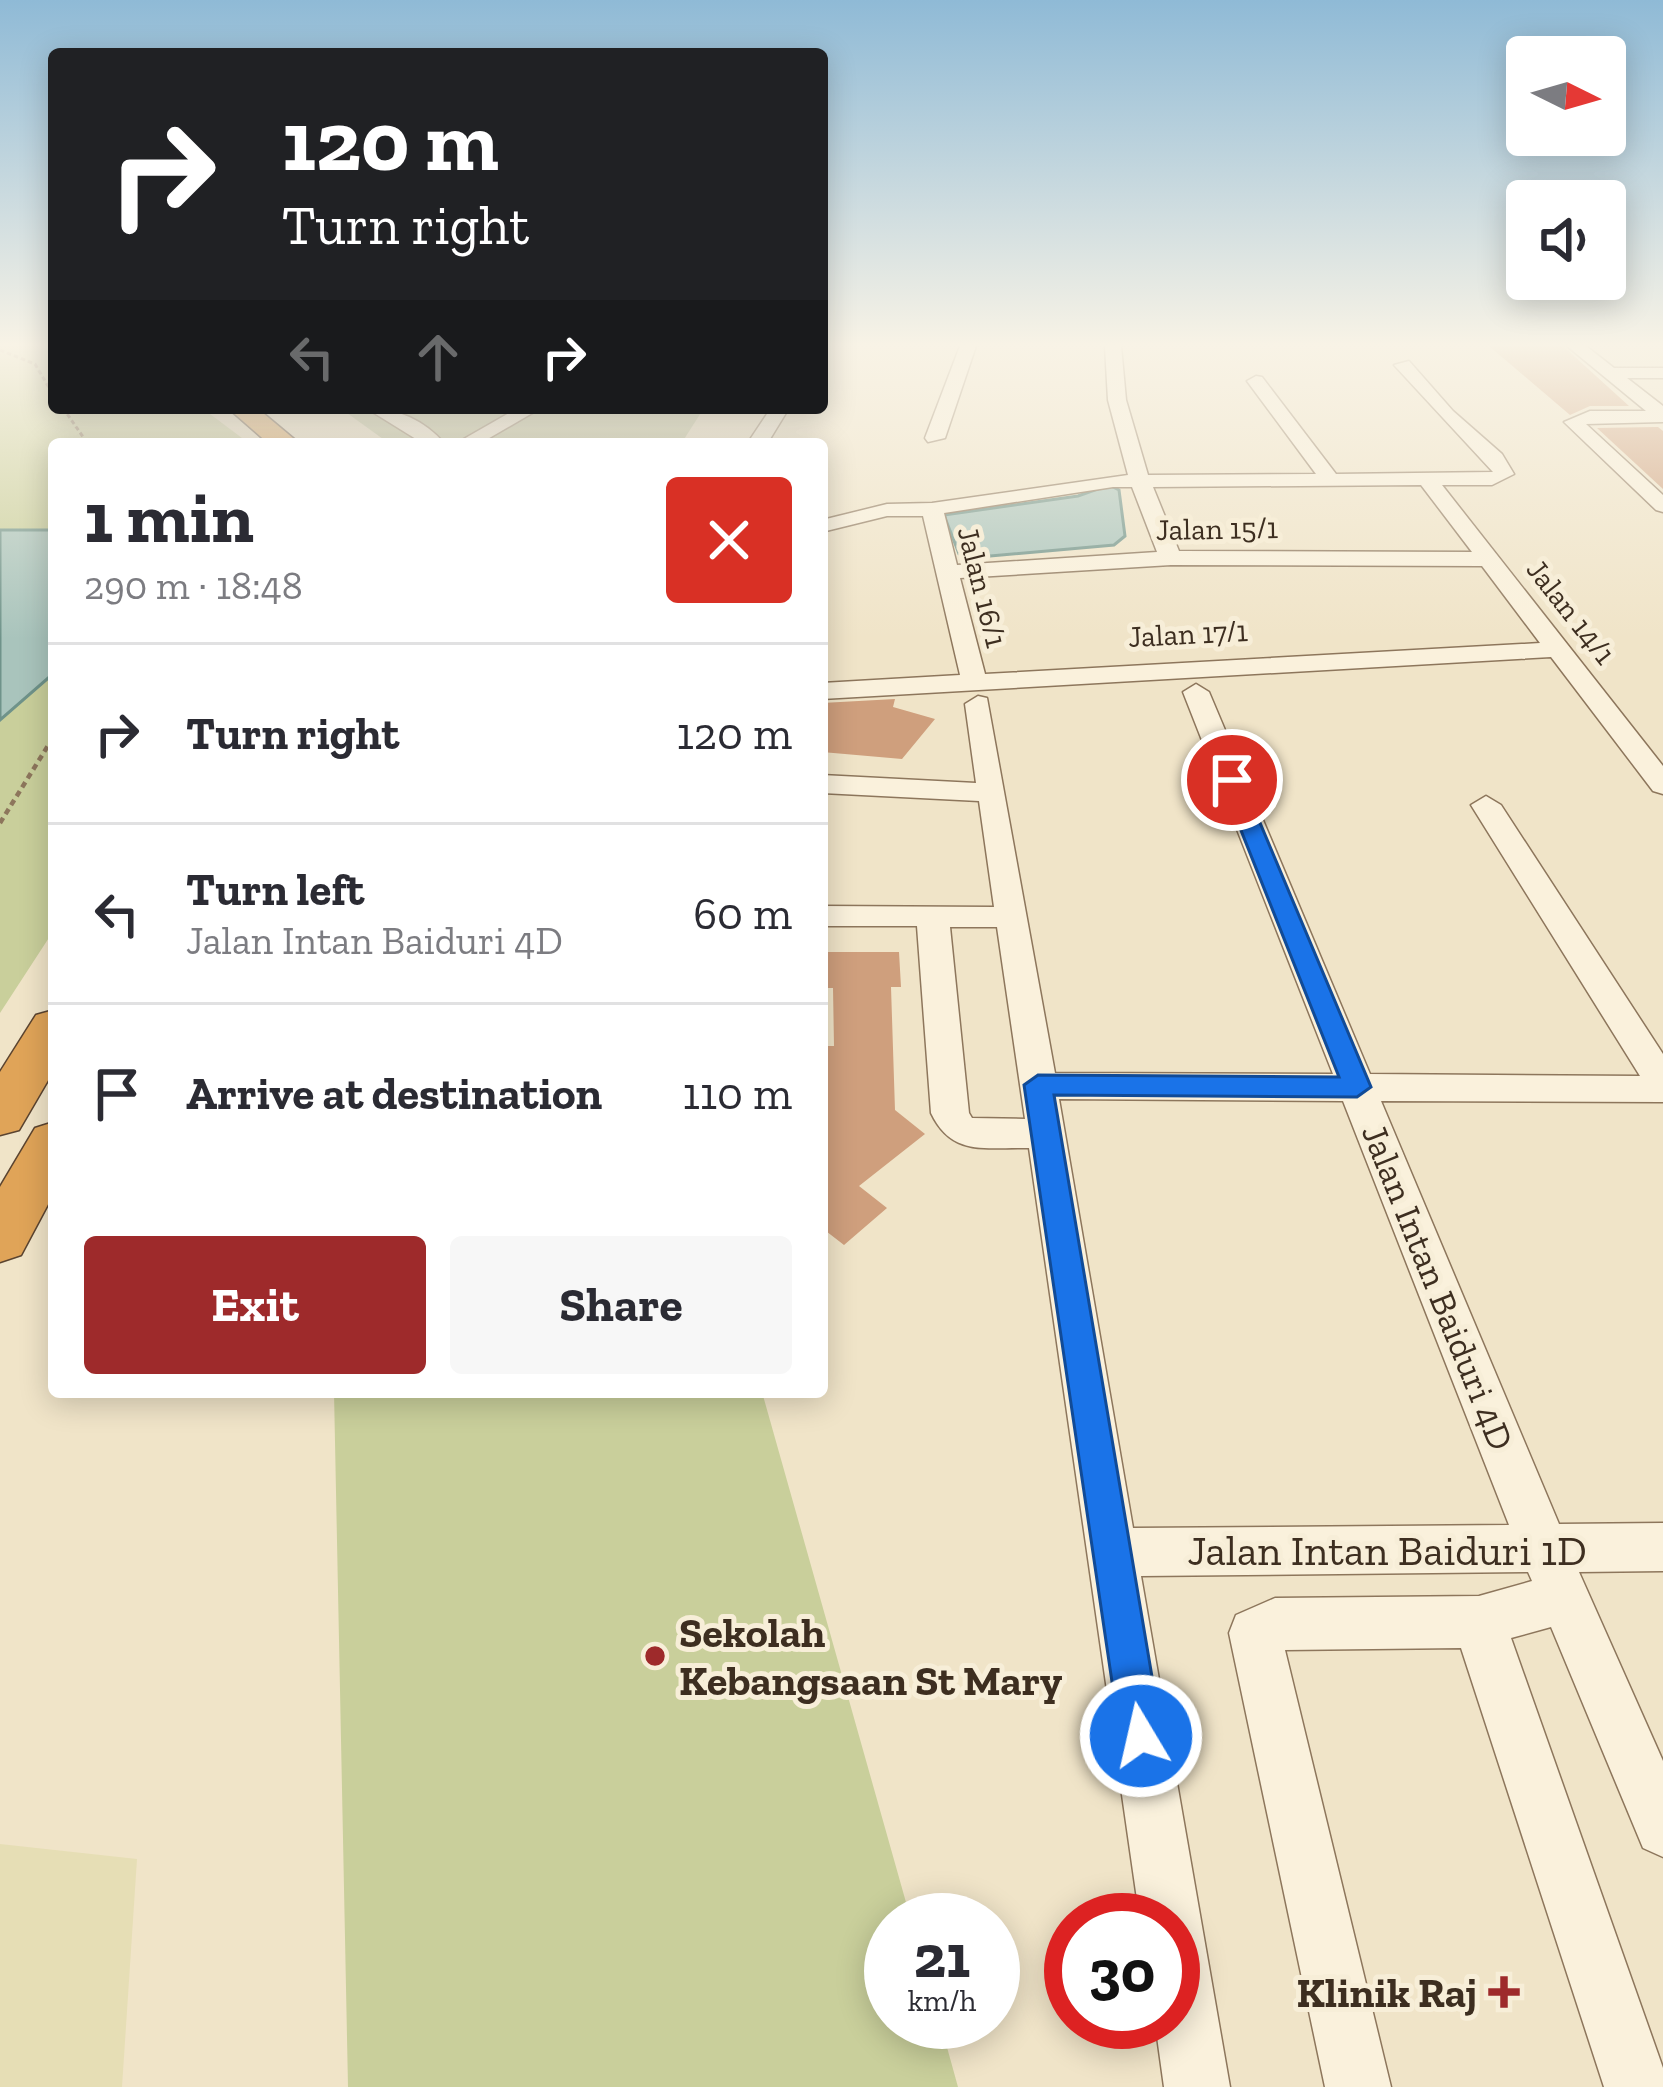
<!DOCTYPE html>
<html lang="en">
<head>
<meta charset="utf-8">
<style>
	:root { --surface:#fff; --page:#f7f7f7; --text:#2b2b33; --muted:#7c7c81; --line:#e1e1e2; --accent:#9e2a2b }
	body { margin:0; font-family:"Zilla Slab",serif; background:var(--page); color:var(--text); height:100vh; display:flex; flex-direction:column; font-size:45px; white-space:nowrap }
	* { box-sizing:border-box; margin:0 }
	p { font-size:39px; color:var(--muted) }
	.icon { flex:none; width:66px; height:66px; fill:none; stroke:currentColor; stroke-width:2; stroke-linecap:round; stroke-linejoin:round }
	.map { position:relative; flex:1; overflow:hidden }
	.side { position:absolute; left:48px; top:438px; width:780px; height:960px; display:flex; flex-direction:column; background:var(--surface); border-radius:12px; box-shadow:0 6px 30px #0003 }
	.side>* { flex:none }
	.guide { position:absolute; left:48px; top:48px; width:780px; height:366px; border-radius:12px; box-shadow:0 6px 30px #0003; background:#202124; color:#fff; overflow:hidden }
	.needle { width:78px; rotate:95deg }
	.controls { position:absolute; left:1506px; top:36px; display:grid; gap:24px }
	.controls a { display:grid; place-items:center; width:120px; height:120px; border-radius:12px; background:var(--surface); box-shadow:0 6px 30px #0003; font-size:60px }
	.speed { position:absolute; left:864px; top:1893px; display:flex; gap:24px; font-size:60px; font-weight:700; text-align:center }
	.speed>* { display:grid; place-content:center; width:156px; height:156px; border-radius:50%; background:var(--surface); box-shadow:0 6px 30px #0003; line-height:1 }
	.speed small { font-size:30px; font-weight:400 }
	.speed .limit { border:18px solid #d22; background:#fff; color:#111 }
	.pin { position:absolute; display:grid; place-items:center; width:102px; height:102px; color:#fff; margin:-51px; border:6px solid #fff; border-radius:50%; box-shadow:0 3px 12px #0007 }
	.me { position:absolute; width:132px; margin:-66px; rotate:351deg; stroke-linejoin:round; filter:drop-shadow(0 0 9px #0008) }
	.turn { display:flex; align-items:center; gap:42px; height:252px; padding:0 36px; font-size:54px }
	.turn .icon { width:156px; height:156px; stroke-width:2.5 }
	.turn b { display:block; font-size:84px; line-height:102px }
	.lanes { display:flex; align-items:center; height:114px; padding:0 36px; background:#0003; justify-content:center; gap:60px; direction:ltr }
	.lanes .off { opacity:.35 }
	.round { display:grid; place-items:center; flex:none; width:126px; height:126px; border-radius:12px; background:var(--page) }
	.head { display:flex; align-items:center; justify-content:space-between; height:204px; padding:0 36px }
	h1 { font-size:72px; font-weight:800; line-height:90px }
	.button { display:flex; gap:24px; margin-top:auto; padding:24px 36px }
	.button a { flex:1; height:138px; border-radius:12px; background:var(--accent); color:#fff; font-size:48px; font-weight:800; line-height:138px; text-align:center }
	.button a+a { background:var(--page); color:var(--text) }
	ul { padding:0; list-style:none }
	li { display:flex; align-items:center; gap:36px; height:180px; padding:0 36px; border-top:3px solid var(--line) }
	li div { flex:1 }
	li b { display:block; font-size:45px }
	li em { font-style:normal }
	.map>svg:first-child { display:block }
	.farmland { fill:#e6deb5 }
	.green { fill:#c9cf9b }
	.cemetery { fill:#bfc49a }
	.water { fill:#a9c4bc; stroke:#6f938a; stroke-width:3 }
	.building { fill:#cf9f7d }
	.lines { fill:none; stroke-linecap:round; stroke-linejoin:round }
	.minor-casing { stroke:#8d765c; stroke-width:3 }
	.highway-casing { stroke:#5b4430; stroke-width:3 }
	.path-far1 { stroke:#8d765c; stroke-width:3; stroke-dasharray:4.5 3; stroke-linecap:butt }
	.path { stroke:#8d765c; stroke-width:4.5; stroke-dasharray:6 4.5; stroke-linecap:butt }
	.minor { fill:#faf1dc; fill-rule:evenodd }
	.highway { fill:#e0a458; fill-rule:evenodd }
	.route { fill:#1a73e8; stroke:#114b97; stroke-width:3 }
	.poi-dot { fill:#9e2a2b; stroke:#f7eed8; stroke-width:4.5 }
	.labels { text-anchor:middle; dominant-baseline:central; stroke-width:10; stroke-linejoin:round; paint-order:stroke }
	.far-street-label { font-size:30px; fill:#3d2e20; stroke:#f7eed8 }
	.street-label { font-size:36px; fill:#3d2e20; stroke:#f7eed8 }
	.near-street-label { font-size:42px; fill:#3d2e20; stroke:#f7eed8 }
	.near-poi-label { font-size:42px; font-weight:bold; fill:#3d2e20; stroke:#f7eed8; text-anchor:start }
</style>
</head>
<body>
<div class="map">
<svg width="1663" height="2087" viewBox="0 0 1663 2087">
	<rect width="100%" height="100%" fill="#f0e4c8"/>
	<polygon class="farmland" points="0,1844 137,1859 122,2087 0,2087"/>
	<g class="green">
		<polygon points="0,346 38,346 54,352 54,408 202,408 250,444 54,444 54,930 0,1013"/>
		<polygon points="334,1392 762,1392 911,1920 891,1920 891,2022 940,2022 958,2087 348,2087"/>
	</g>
	<polygon class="cemetery" points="340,408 704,408 681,444 390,444"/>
	<g class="water">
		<polygon points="1109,485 1119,490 1125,536 1114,545 968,558 959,554 944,515 1078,496"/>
		<polygon points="0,530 54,530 54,673 0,720"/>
	</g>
	<g class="building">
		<polygon points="1489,346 1563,346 1629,406 1590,406 1570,415"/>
		<polygon points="1658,427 1663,431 1663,489 1597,428"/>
		<polygon points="895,699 893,707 935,719 902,759 822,752 822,703"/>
		<polygon points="822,952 899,952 901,987 891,987 895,1110 925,1134 859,1186 887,1208 844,1245 822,1228 822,1046 834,1046 833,988 822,988"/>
	</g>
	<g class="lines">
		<defs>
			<g id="minor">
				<polygon points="960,346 976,346 945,438 928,442 925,438"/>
				<path d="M 1105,346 L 1121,346 L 1126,400 L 1148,475 L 1316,474 L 1247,381 L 1256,376 L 1262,377 L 1336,474 L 1493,472 L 1394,365 L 1409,361 L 1453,411 L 1502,454 L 1514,474 L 1492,485 L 1442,485 L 1663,766 L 1663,794 L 1653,791 L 1551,657 L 822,699 L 822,683 L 960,675 L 923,516 L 887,516 L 822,532 L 822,520 L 887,504 L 932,503 L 1128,475 L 1108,400 ZM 1421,485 L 1472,552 L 1179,551 L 1153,487 ZM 1113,487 L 1132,487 L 1157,552 L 957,565 L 944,513 ZM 1171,565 L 1482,566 L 1540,643 L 985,674 L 960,578 Z"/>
				<polygon points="1567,346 1586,346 1614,368 1663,368 1663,378 1627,378 1663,406 1663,422 1586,424 1663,495 1663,512 1656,510 1564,422 1590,411 1646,411"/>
				<path d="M 366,408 C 397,408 424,420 445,444 L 424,444 Z"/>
				<polygon points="518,408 541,408 479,444 455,444"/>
				<polygon points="771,408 789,408 767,444 747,444"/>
				<path d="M 1196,684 L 1209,692 L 1370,1074 L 1640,1076 L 1471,805 L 1486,796 L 1501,805 L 1663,1054 L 1663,1102 L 1381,1101 L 1559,1524 L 1663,1523 L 1663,1571 L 1579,1572 L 1663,1761 L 1663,1857 L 1643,1848 L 1551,1627 L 1511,1638 L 1663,2068 L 1663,2087 L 1604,2087 L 1461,1648 L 1285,1650 L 1391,2087 L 1325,2087 L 1229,1633 L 1236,1615 L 1275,1598 L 1479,1596 L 1532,1581 L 1528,1572 L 1141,1576 L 1230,2087 L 1164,2087 L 1155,2022 L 1173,2022 L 1173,1920 L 1140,1920 L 1029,1148 C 985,1147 952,1157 931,1113 L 917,926 L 822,926 L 822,906 L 994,907 L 979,801 L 822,793 L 822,775 L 976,783 L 965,704 L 978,696 L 987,698 L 1055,1073 L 1333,1074 L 1183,692 ZM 950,927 L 997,927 L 1025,1119 L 972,1118 L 969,1113 ZM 1059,1099 L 1343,1101 L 1509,1525 L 1133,1528 Z"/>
			</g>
			<g id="highway">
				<polygon points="228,408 257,408 300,444 269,444"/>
				<polygon points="54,1010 54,1070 19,1130 0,1135 0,1072 36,1015"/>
				<polygon points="54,1122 54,1193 21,1255 0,1262 0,1187 35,1128"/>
			</g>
		</defs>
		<use href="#minor" class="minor-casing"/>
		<use href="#highway" class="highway-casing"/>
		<g class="path-far1">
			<polyline points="0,350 35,364 54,396"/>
			<polyline points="63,408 88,444"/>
		</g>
		<polyline class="path" points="0,823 54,736"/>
		<use href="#minor" class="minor"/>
		<use href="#highway" class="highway"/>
	</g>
	<linearGradient id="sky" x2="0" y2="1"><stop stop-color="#8fbad6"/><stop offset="0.54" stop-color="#f8f3e6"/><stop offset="1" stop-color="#f8f3e6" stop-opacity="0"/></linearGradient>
	<rect width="1663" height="639" fill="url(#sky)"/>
	<polygon class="route" points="1232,773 1242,780 1371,1087 1357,1097 1054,1095 1162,1736 1156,1751 1141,1757 1126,1751 1120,1736 1024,1085 1038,1075 1339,1077 1221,780"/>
	<g class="poi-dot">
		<circle cx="655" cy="1656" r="12"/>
		<path d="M1498 1974h12v12h12v12h-12v12h-12v-12h-12v-12h12z"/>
	</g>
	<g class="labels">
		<g class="far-street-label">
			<text transform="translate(1217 529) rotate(-1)">Jalan 15/1</text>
			<text transform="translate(982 587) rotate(76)">Jalan 16/1</text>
			<text transform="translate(1571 612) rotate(52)">Jalan 14/1</text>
			<text transform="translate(1188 634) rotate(-3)">Jalan 17/1</text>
		</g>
		<g class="street-label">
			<text transform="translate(1438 1287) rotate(68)">Jalan Intan Baiduri 4D</text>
		</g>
		<g class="near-street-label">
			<text x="1387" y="1550">Jalan Intan Baiduri 1D</text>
		</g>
		<g class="near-poi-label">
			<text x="679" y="1632">Sekolah<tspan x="679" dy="48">Kebangsaan St Mary</tspan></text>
			<text x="1477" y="1992" text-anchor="end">Klinik Raj</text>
		</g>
	</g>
</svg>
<div class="controls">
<a><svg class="needle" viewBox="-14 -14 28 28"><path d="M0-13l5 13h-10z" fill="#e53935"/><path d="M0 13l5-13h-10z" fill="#7c7c81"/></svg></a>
<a><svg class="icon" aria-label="sound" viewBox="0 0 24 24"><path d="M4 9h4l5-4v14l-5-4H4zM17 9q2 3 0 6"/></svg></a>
</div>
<div class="speed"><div>21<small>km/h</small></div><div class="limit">30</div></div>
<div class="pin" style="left:1232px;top:780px;background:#d93025"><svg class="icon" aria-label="arrive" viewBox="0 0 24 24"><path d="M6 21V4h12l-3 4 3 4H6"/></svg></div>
<svg class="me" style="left:1141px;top:1736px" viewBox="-20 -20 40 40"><circle r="17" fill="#1a73e8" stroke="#fff" stroke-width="3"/><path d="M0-11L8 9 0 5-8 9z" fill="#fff"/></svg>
<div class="guide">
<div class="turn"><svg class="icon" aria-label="right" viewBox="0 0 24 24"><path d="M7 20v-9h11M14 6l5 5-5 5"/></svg><div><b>120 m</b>Turn right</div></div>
<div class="lanes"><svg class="icon off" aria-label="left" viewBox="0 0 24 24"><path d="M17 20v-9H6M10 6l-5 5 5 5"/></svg><svg class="icon off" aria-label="ahead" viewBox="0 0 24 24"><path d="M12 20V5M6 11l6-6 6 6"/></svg><svg class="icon" aria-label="right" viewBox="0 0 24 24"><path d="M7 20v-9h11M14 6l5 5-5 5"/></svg></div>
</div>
<section class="side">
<div class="head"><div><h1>1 min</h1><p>290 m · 18:48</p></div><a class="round" style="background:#d93025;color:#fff"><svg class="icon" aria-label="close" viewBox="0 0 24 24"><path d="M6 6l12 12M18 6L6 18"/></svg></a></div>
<ul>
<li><svg class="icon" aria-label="right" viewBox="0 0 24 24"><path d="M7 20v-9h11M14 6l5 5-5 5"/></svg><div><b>Turn right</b></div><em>120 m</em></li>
<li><svg class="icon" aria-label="left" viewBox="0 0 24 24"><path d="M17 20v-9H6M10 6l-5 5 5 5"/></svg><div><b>Turn left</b><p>Jalan Intan Baiduri 4D</p></div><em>60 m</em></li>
<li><svg class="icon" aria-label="arrive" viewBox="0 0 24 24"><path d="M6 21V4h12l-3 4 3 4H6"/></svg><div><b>Arrive at destination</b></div><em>110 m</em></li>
</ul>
<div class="button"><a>Exit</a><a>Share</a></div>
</section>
</div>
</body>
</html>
